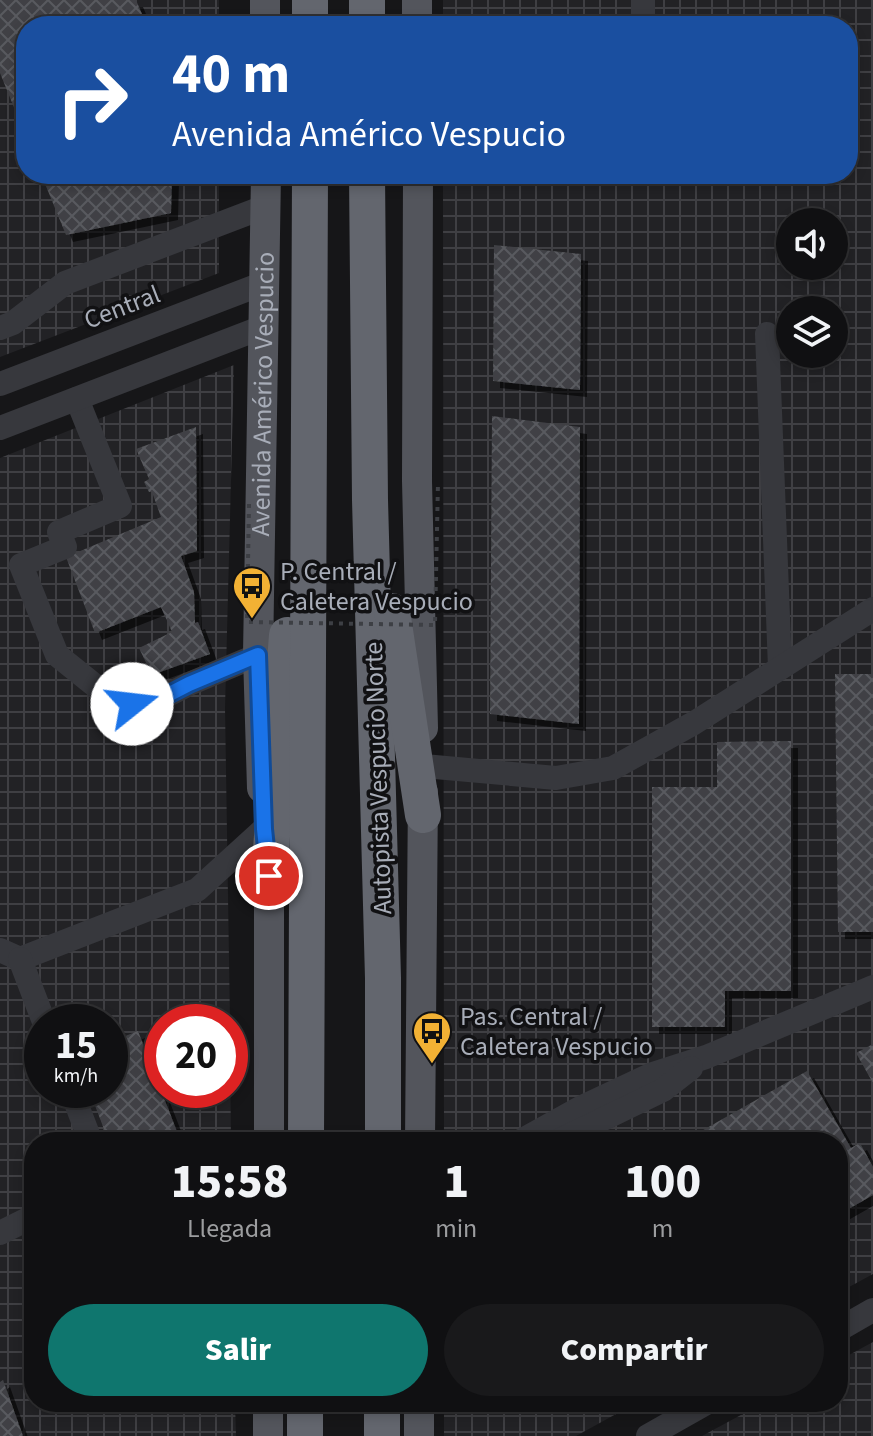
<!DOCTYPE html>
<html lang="es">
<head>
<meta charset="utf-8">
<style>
	:root { --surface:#101012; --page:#19191b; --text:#f1f3f6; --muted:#9c9d9f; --line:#303032; --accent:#0f766e }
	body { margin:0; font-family:"Source Sans 3",sans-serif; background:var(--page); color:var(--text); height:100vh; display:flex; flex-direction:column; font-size:30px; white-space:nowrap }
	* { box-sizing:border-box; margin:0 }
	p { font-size:26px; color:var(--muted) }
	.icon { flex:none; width:44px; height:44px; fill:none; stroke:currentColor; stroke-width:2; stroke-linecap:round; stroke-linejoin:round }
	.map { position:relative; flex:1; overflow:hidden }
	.sheet { position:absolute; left:24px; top:1132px; width:824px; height:280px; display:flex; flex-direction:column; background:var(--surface); border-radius:32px; box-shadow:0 4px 12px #0003,0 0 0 2px var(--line) }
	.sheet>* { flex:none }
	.banner { position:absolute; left:16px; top:16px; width:842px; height:168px; border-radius:32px; box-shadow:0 4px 12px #0003,0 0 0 2px var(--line); background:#1a4fa0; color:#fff; overflow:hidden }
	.tools { position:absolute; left:776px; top:208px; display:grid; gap:16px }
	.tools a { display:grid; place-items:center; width:72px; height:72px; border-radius:50%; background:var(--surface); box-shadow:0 4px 12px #0003,0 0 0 2px var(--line); font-size:40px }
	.speed { position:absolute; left:24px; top:1004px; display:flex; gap:16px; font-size:40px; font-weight:700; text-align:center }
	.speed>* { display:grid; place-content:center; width:104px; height:104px; border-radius:50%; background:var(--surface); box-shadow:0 4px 12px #0003,0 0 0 2px var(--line); line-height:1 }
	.speed small { font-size:20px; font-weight:400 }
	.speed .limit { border:12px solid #d22; background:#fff; color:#111 }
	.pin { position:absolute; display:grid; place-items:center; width:68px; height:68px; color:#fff; margin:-34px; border:4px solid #fff; border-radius:50%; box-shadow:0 2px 8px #0007 }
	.me { position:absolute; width:88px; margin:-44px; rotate:74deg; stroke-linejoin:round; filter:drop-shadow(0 0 6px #0008) }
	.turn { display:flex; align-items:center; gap:28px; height:168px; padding:0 24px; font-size:36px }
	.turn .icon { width:104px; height:104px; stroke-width:2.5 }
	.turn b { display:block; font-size:56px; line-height:68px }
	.eta { display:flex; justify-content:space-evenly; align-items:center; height:136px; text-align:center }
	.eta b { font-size:48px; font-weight:800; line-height:56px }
	.action { display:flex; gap:16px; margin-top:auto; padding:16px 24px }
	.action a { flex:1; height:92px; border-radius:48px; background:var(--accent); color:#fff; font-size:32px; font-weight:800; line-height:92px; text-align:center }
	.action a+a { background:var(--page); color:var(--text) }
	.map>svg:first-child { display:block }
	.industrial { fill:url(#industrial-grid); fill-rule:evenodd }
	.building { fill:url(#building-cross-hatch); filter:url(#shadow) }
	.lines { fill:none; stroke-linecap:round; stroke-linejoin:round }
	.minor { stroke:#37383d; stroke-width:24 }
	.major { stroke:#53555c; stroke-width:30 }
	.highway { stroke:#63666e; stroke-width:36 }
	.path-bridge { stroke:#3d3f44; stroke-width:4; stroke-dasharray:4 6; stroke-linecap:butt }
	.route-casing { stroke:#114b97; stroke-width:20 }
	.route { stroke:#1a73e8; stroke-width:14 }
	.labels { text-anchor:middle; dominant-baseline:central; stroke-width:7; stroke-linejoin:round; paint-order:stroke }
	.street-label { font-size:26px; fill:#a8adb8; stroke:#111113 }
	.poi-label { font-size:26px; fill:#a8adb8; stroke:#111113; text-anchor:start }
</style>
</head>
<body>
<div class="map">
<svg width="873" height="1436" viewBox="0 0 873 1436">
	<defs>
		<pattern id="industrial-grid" width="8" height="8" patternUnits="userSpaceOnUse" patternTransform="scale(2)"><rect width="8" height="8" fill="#222225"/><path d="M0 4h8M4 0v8" fill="none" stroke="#3f3f43"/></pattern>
		<pattern id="building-cross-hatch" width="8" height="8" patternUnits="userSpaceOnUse" patternTransform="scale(2)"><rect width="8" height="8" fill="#404145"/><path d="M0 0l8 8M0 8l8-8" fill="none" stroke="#595a5e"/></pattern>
		<filter id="shadow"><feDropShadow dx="7" dy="7" stdDeviation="0" flood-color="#0009"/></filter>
	</defs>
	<rect width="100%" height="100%" fill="#161618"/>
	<g class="industrial">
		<polygon points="0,0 219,0 219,26 26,26 26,174 219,174 219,273 0,357"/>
		<path d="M 443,0 L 873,0 L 873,1274 L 838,1293 L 838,1142 L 444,1142 L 443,174 L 848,174 L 848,26 L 443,26 ZM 790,222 L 834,222 L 834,266 L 790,266 ZM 790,310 L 834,310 L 834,354 L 790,354 Z"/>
		<path d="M 234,365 L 225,708 L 230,1022 L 162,1022 L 162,1090 L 230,1090 L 230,1051 L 231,1142 L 34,1142 L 34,1402 L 235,1402 L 236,1436 L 0,1436 L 0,458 ZM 42,1022 L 110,1022 L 110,1090 L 42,1090 Z"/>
		<polygon points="873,1342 873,1436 702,1436 765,1402 838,1402 838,1361"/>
		<polygon points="444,1402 638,1402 576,1436 444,1436"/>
	</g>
	<g class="building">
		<polygon points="0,0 136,0 147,26 26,26 26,137 0,73"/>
		<polygon points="41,174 172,174 171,213 66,235"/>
		<polygon points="494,245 581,254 580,390 493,381"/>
		<polygon points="492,416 580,427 579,724 490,714"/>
		<polygon points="196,427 197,551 181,556 194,592 195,623 198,622 210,654 152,675 139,648 172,632 161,607 95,633 66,557 161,517 152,492 149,492 144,482 149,479 136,449"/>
		<polygon points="835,674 873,674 873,932 838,932"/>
		<polygon points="791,741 791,991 725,991 725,1027 652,1027 652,787 717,787 717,742"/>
		<polygon points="138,1031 181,1142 109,1142 89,1090 110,1090 110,1042"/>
		<polygon points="873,1044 873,1083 856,1053"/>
		<polygon points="807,1071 851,1148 860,1143 873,1167 873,1195 838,1215 838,1142 682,1142"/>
		<polygon points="3,1380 23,1436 0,1436 0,1382"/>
	</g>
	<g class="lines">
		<g class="minor">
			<polyline points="643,26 643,0"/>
			<polyline points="0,328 13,323 65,283 267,206"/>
			<polyline points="767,334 780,668"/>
			<polyline points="0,384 264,283"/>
			<polyline points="77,399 120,506 59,532 65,547 21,565 57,655 103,692 122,701 132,704 158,700 189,684 258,655"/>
			<polyline points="0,428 263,327"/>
			<polyline points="424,766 556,778 613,768 694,723 873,609"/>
			<polyline points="0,950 20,959 197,890 264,829"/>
			<polyline points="20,959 44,1022"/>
			<polyline points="71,1090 91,1142"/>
			<polyline points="519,1142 582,1107 650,1075 706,1057 873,987"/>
			<polyline points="556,1142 663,1090 691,1068"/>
			<polyline points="0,1233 34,1216"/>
			<polyline points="838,1330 873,1310"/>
			<polyline points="648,1436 708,1402"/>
		</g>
		<g class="major">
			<polyline points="265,0 265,26"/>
			<polyline points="417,0 417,26"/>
			<polyline points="418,174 417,481 423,728"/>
			<path id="s1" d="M 262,788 L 258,655 L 266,174"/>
			<polyline points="267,852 269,876 269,1142"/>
			<polyline points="420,1142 423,792"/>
			<polyline points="419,1402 419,1436"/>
			<polyline points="268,1436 268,1402"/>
		</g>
		<g class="highway">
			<polyline points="310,0 310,26"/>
			<polyline points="367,0 367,26"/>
			<polyline points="367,174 370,500 383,978 383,1142"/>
			<polyline points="392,611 423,815"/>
			<polyline points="269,876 287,635"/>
			<polyline points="306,1142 310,174"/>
			<polyline points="305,1436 305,1402"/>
			<polyline points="382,1436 382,1402"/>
		</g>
		<polyline class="path-bridge" points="249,504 247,622 435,625 438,482"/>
	</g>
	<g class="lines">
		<defs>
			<polyline id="route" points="132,704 158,700 189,684 258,655 264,829 269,876"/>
		</defs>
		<use href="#route" class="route-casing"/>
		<use href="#route" class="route"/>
	</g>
	<defs>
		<symbol id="bus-pin" viewBox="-11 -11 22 30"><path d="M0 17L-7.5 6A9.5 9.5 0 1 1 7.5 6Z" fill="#f2b134" stroke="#111113"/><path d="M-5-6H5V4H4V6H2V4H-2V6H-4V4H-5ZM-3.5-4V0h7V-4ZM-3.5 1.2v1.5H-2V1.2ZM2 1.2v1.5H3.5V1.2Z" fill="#111"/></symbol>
	</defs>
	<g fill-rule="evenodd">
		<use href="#bus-pin" x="230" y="564" width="44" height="60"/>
		<use href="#bus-pin" x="410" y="1009" width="44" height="60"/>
	</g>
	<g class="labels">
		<g class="street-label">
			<text transform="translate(122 307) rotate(-21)">Central</text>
			<text stroke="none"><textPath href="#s1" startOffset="394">Avenida Américo Vespucio</textPath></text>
			<text transform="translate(378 778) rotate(-92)">Autopista Vespucio Norte</text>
		</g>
		<g class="poi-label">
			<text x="280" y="571">P. Central /<tspan x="280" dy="30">Caletera Vespucio</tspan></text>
			<text x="460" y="1016">Pas. Central /<tspan x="460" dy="30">Caletera Vespucio</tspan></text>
		</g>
	</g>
</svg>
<div class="tools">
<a><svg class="icon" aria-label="sound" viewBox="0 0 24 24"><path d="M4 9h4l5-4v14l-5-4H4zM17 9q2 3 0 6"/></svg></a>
<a><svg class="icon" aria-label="layers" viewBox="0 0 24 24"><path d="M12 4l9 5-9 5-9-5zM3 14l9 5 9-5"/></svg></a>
</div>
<div class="speed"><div>15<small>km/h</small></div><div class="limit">20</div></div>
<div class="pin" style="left:269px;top:876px;background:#d93025"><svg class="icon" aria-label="arrive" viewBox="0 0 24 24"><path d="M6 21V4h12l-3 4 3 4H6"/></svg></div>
<svg class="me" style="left:132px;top:704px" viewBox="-20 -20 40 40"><circle r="19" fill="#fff"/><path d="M0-13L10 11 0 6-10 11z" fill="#1a73e8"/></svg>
<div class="banner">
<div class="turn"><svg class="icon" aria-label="right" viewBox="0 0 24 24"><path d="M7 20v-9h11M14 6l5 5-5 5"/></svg><div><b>40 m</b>Avenida Américo Vespucio</div></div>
</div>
<section class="sheet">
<div class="eta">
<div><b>15:58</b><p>Llegada</p></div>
<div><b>1</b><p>min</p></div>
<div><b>100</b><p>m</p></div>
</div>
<div class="action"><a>Salir</a><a>Compartir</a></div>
</section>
</div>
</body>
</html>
